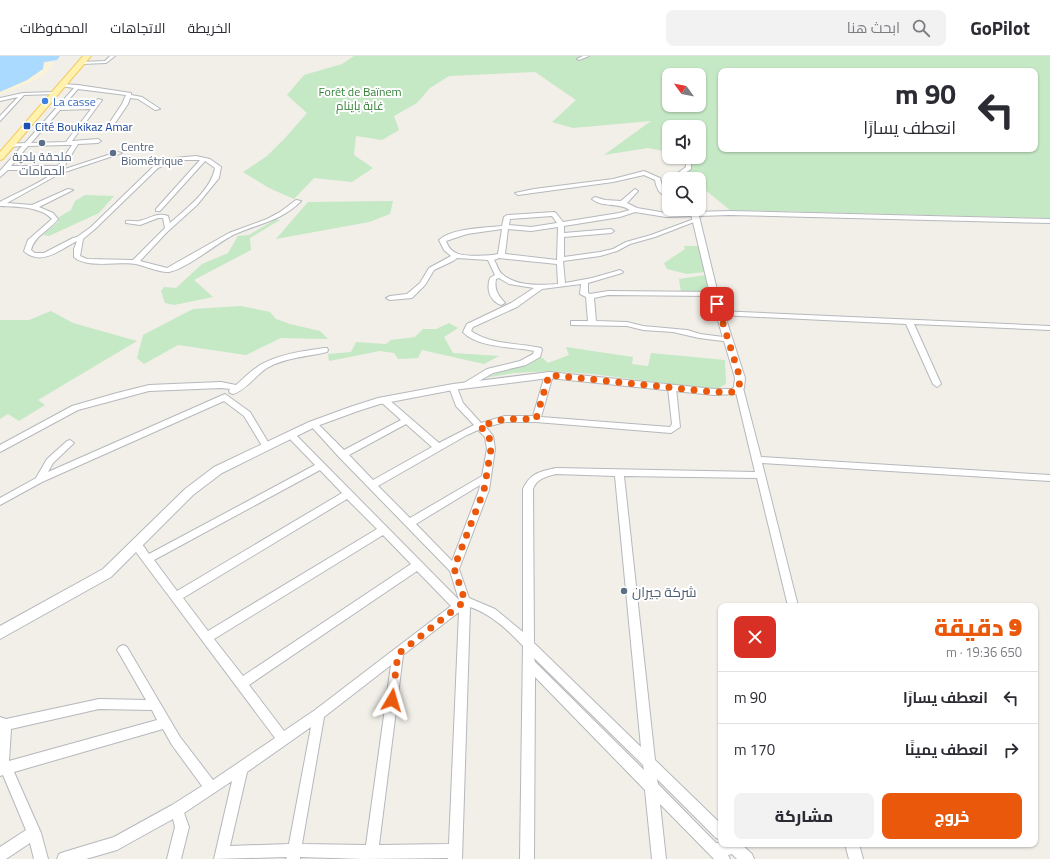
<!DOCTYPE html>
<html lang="ar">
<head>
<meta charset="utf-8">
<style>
	:root { --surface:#fff; --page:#f2f2f3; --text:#2b2b33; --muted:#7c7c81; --line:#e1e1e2; --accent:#ea580c }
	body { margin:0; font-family:"Titillium Web",Cairo,sans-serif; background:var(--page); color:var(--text); direction:rtl; height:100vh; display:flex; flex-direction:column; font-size:15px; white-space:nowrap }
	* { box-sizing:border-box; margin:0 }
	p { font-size:13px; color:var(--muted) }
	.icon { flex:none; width:22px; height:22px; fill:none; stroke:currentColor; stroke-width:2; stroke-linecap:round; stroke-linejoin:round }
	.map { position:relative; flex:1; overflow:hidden; direction:ltr }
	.details { position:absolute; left:718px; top:547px; width:320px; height:244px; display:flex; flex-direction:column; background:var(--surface); border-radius:8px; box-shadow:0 1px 3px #0004; direction:rtl }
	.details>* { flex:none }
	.hud { position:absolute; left:718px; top:12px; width:320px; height:84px; border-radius:8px; box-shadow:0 1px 3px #0004; direction:rtl; background:#fff; color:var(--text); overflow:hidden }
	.needle { width:26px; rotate:303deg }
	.controls { position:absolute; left:662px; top:12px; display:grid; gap:8px }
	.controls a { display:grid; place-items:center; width:44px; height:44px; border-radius:8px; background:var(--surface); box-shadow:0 1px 3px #0004; font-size:20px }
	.pin { position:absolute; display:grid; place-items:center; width:34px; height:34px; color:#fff; margin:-17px; border-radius:8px; box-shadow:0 2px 6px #0006 }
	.me { position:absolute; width:44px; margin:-22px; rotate:7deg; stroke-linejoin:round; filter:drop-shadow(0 0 3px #0008) }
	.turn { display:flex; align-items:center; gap:14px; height:84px; padding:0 16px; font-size:18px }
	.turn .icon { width:52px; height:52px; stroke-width:2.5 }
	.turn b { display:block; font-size:28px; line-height:34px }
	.round { display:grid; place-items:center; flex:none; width:42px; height:42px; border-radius:8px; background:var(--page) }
	.head { display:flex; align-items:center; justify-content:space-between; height:68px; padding:0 16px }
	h1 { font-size:24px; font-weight:800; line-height:30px; color:var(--accent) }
	.cta { display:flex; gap:8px; margin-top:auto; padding:8px 16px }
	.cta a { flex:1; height:46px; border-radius:8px; background:var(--accent); color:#fff; font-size:16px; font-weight:800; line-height:46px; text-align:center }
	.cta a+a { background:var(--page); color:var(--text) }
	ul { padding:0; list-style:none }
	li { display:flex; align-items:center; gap:12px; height:52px; padding:0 16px; border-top:1px solid var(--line) }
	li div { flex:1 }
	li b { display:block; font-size:15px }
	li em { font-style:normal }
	header { display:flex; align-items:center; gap:24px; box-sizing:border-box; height:56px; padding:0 20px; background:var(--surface); border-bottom:1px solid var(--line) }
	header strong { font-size:19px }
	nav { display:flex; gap:22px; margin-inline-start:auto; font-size:14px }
	.search { width:280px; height:36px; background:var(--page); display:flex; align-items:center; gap:10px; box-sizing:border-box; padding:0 14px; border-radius:8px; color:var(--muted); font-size:15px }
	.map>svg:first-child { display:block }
	.green { fill:#c5e8c5; fill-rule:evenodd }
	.sand { fill:#fbf3d9 }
	.water { fill:#aadaff }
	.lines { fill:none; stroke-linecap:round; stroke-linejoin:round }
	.minor-casing { stroke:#b5b8bc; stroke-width:2 }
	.tertiary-casing { stroke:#b5b8bc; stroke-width:2 }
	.primary-casing { stroke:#f2c960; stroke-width:2 }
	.minor { fill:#fff; fill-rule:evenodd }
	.tertiary { fill:#fff; fill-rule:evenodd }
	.primary { fill:#fff2af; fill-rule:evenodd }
	.route { stroke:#ea580c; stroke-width:7; stroke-dasharray:0 12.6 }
	.shop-dot { fill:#3f7fe0; stroke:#fff; stroke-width:1.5 }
	.transit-dot { fill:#1a4fb4; stroke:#fff; stroke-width:1.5 }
	.service-dot { fill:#5c6f8a; stroke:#fff; stroke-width:1.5 }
	.labels { text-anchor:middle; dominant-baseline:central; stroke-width:4; stroke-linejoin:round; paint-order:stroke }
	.far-park-label { font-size:12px; fill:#348238; stroke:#fff }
	.far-shop-label { font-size:12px; fill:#366cbe; stroke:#fff; text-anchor:start }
	.far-transit-label { font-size:12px; fill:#164399; stroke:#fff; text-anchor:start }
	.far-service-label { font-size:12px; fill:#4e5e75; stroke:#fff; text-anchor:start }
	.service-label { font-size:14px; fill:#4e5e75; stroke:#fff; text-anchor:start }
</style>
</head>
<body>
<header>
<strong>GoPilot</strong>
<div class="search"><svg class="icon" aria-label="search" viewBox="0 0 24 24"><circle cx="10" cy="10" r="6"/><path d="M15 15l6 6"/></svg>ابحث هنا</div>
<nav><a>الخريطة</a><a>الاتجاهات</a><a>المحفوظات</a></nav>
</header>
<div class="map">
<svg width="1050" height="803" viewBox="0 0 1050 803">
	<rect width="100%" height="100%" fill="#f1efe8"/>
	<g class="green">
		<path d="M 354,0 L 1050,0 L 1050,162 L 730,154 L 699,129 L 699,123 L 692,123 L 686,118 L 685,101 L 699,101 L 699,71 L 669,71 L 669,96 L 648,92 L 604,99 L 651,65 L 573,72 L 552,66 L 576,44 L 535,16 L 449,20 L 430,32 L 417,47 L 394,60 L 399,74 L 382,84 L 356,80 L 354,99 L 373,112 L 352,126 L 314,122 L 294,143 L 269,132 L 243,116 L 267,100 L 286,81 L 307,57 L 287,39 L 304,19 L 342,8 ZM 721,15 L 1035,15 L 1035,93 L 721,93 ZM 669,19 L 699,19 L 699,49 L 669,49 Z"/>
		<polygon points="85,139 114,140 99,157 49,180 43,179 58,166 59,161 71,154 75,145"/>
		<polygon points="393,145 390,158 369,166 276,183 308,146"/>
		<polygon points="276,163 280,164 250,182 251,194 194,224 213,241 174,249 165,247 161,235 164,231 176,232 202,208 228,197 238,180 249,179"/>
		<polygon points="684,190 698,190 705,216 687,218 667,213 664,207 685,193"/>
		<polygon points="706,219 710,233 703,233 704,235 681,236 679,223"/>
		<polygon points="241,250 270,256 276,263 290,268 320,275 328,283 281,282 246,299 178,289 144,308 137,302 143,279 193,253"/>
		<polygon points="51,255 73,267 137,285 38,344 45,349 19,365 8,358 0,363 0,264 29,264"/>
		<polygon points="449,267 458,272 444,281 453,297 499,300 484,308 422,294 418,302 398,303 394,297 380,295 329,305 328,298 351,296 356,286 386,288 391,284 415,281 423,273 436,273"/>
		<path d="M 566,291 L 633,301 L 632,308 L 648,310 L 651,297 L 725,304 L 726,328 L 719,332 L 710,333 L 592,318 L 549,315 L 514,317 L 484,322 C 497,315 531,311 538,301 L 543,302 L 548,307 L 569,299 Z"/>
	</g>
	<polygon class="sand" points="51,6 53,6 53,8 47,16 37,23 0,39 0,36 27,24 44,13 43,9"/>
	<polygon class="water" points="0,0 60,0 57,4 44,6 43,13 27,24 0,36"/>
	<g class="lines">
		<defs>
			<g id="minor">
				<polygon points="110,0 115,0 106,7 81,8 79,7 81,6 105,5"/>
				<polygon points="583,0 589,0 579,4 577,3"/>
				<path d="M 61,28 L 78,29 L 131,37 L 131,39 L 142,41 L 160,53 L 155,54 L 138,43 L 130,42 L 128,48 L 111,73 L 109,74 L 106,72 L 122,48 L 126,39 L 78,33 L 63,50 L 93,50 L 98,43 L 102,44 L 72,85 L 98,83 L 101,85 L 98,87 L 78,88 L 62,114 L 117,96 L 122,97 L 59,118 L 7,147 L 32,149 L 68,133 L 73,134 L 39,151 L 53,157 L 58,163 C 49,175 35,179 31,194 L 35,197 L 44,197 L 73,182 L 77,181 L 91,171 L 154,110 L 159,107 L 174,102 L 196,100 L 210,103 L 221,111 L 219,122 L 197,149 L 166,177 L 140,205 L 167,212 L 229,177 L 267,163 L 280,156 L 296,144 L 301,145 C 282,165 257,168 233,179 C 216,188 186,213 169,216 C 161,217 145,210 136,208 C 119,205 87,213 74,201 L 74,193 L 77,185 C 61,193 41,211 24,195 L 28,184 L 52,163 C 40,150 17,151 0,150 L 0,146 C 12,139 50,123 56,114 L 8,114 L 0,121 L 0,115 L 22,90 L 10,91 L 8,90 L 8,88 L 25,87 L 74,32 L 61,30 ZM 91,53 L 66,86 L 31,87 L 60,54 ZM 65,89 L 72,89 L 58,110 L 11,110 L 28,90 ZM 181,104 L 200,104 L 156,153 L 156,155 L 160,155 L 205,105 L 215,112 C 211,134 187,152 170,167 L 168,160 C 156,156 150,163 139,165 C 135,166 130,164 126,165 L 126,167 L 140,169 L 158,162 L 163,162 L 165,172 L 133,204 L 87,203 L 80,200 L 83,183 L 95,173 L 158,112 L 169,107 Z"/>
				<polygon points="55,36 57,36 57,38 24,39 0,65 0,60 18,41 0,45 0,42 23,37"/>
				<polygon points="685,101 691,101 691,113 676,123 669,123 686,111"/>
				<path d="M 644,115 L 660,122 L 663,133 L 669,137 L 669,141 C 659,138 657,134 655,124 L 644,119 L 613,126 L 518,139 L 515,137 L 534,133 L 613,123 Z"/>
				<path d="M 635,133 L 638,135 L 627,147 L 637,152 L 666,157 L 695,156 L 698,158 L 695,160 L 666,161 L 635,156 L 620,161 L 564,170 L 564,177 L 611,173 L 614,175 L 611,177 L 564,181 L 564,201 L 600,196 L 613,193 L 626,186 L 651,179 L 694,163 L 699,164 L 655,181 L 630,188 L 617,195 L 600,200 L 563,205 L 565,227 L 592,222 L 620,214 L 623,216 L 622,217 L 588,227 L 588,237 L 590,238 L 608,235 L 717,236 L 717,240 L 714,240 L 608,239 L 594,242 L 596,265 L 627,266 L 643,270 L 687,274 L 700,278 L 731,282 L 732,284 L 731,286 L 699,282 L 673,276 L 643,274 L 627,270 L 571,269 L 571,265 L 588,265 L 586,241 L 580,238 L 581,228 L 542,233 L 517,251 L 473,271 L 471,275 C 491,289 518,287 541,292 L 542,294 L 540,301 L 526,309 L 493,317 L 467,332 L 464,331 L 463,329 L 464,327 L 487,313 L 520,305 L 533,298 L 534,295 L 529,294 C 510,291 477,291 463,276 L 467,268 L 511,247 L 534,232 L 509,228 L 499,222 L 496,223 C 494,234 498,239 505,247 L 501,249 C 490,245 486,233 490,222 L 495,219 L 488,204 L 457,202 L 453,205 L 434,214 L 425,229 L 412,242 L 390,244 L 386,242 L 390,240 L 407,238 L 420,227 L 429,212 L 451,200 L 444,194 L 439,184 C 452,172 485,172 502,170 L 504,161 L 507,159 L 554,156 L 556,157 L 563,166 L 619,157 L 630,154 C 618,146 603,152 592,143 L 595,141 L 605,144 L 621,145 ZM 552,160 L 557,167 L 531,171 L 509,169 L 510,163 ZM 558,171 L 557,204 L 505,198 L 508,173 L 531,175 ZM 502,173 L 498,198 C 490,200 463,201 456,197 C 450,194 448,190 446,185 L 467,178 ZM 499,202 L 557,208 L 558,228 C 540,229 517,231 502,218 C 498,215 497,208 494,204 Z"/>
				<polygon points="717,255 1050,270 1050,274 914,268 941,328 937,331 933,328 906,268 720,259 716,257"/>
				<path d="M 324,292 L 327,292 L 328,294 L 327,296 C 307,301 286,301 267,312 C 256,319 246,334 233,338 L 230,337 L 229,335 L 230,333 L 221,332 L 149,335 L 78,354 L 0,396 L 0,389 L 72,350 L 117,337 L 149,329 L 221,326 L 236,329 C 244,322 251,315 260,309 C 279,298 303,295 324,292 Z"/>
				<path d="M 549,316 L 553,319 L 541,361 L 670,371 L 672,368 L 668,332 L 672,329 L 676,332 L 680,371 L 671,377 L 536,366 L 505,366 L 486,371 L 493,380 L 495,393 L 489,434 L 459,513 L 469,542 L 495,553 L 523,576 L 523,433 C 531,416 540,416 556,412 L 755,416 L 735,332 L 736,330 L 742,330 L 743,332 L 761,401 L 1050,419 L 1050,425 L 762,407 L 798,550 L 788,550 L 757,422 L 624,420 L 655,704 L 721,768 L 721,784 L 716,782 L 657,723 L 658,728 L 716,787 L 741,788 L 752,798 L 754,803 L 737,803 L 732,798 L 728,799 L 730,803 L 714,803 L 660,748 L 666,803 L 652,803 L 645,734 L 535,621 L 534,803 L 520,803 L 523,590 C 508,574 491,558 470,551 L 462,803 L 448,803 L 448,802 L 364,803 L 300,801 L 300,803 L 286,803 L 287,801 L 214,803 L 232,725 L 184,757 L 189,771 L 181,803 L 167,803 L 175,771 L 173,763 L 117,794 L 86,803 L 57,803 L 59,798 L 64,796 L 114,781 L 172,749 L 202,730 L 172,689 L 163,673 L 14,716 L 41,777 L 48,803 L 34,803 L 30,787 L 6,803 L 0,803 L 0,791 L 26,774 L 3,719 L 0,720 L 0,661 L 6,663 L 99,643 L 146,644 L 119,597 L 117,594 L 119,591 L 123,589 L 127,591 L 180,681 L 213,724 L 275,682 L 133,492 L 132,489 L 133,486 C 141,484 145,492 149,498 L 315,409 L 288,381 L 287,379 L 291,376 L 294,377 L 459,544 L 450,515 L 339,401 L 309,368 L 313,365 L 316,366 L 344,394 L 401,364 L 381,346 L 380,344 L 384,341 L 387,342 L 439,387 L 474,369 L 456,350 L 449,331 L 450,329 L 456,329 L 463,347 L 481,367 L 505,360 L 533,360 L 545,319 ZM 406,368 L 432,391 L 373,424 L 349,399 ZM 478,374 L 485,381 L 487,393 L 482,420 L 410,462 L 378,430 L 467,379 ZM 320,414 L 342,437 L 177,535 L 154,504 ZM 556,418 L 615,420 L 641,691 L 534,587 L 533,433 C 537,422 546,421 556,418 ZM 480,429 L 479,434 L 452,505 L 416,468 ZM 347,443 L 377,473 L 208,575 L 183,542 ZM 383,479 L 411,508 L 243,620 L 214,583 ZM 417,515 L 451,550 L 315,654 L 284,675 L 249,629 ZM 459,556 L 449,788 L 379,789 L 403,599 ZM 534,602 L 643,709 L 644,714 L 535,606 ZM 391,609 L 366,789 L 302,788 L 324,661 ZM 99,653 L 152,654 L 157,664 L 9,705 L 11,673 ZM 311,671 L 289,788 L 230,790 L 247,716 Z"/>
				<polygon points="225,338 250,356 271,391 270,393 264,393 244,360 224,345 42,426 0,449 0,442 36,422 47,403 67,385 70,384 74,387 53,407 48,416"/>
				<polygon points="845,788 859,788 863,803 849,803"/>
			</g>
			<polygon id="tertiary" points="729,155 1050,163 1050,167 729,159 699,160 718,238 745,322 744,332 738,338 714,339 549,322 453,334 380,348 358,355 317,370 222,417 193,439 111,521 0,583 0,570 103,513 185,433 214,411 309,366 350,351 378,342 453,328 549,316 714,333 732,333 734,331 735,322 710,238 691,158 695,156"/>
			<polygon id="primary" points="83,0 91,0 3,103 0,104 0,96"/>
		</defs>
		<use href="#minor" class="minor-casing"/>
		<use href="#tertiary" class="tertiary-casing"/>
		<use href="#primary" class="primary-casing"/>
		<use href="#minor" class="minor"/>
		<use href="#tertiary" class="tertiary"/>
		<use href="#primary" class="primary"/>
	</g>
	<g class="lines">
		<polyline class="route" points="392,644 398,598 465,545 454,512 484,434 491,393 489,380 480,370 505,363 536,363 549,319 714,336 734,336 739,332 740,322 717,248"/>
	</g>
	<circle class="shop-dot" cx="45" cy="45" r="4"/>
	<rect class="transit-dot" x="23" y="66" width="8" height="8" rx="2"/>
	<g class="service-dot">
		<circle cx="42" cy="87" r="4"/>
		<circle cx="113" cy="97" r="4"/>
		<circle cx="624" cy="535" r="4"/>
	</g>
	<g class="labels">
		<g class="far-park-label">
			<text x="360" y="35">Forêt de Baïnem<tspan x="360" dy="14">غابة باينام</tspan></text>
		</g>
		<g class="far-shop-label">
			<text x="53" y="45">La casse</text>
		</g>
		<g class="far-transit-label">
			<text x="35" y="70">Cité Boukikaz Amar</text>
		</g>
		<g class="far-service-label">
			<text x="121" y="90">Centre<tspan x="121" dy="14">Biométrique</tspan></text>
			<text x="42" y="100" text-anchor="middle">ملحقة بلدية<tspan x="42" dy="14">الحمامات</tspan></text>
		</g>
		<g class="service-label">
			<text x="632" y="535">شركة جيران</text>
		</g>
	</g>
</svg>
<div class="controls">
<a><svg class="needle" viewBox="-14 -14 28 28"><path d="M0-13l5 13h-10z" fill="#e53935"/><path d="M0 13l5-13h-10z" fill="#7c7c81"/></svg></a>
<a><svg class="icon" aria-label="sound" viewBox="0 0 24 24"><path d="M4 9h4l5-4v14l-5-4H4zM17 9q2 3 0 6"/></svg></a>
<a><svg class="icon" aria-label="search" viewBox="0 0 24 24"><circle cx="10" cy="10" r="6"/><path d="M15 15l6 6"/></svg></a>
</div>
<div class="pin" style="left:717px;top:248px;background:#d93025"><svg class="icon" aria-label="arrive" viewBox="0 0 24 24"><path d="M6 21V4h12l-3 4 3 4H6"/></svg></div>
<svg class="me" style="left:392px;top:644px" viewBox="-20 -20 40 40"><path d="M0-17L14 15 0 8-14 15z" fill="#ea580c" stroke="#fff" stroke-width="4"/></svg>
<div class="hud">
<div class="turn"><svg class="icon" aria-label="left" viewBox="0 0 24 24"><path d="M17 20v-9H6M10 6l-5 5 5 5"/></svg><div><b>90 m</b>انعطف يسارًا</div></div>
</div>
<section class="details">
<div class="head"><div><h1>9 دقيقة</h1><p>650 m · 19:36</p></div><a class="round" style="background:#d93025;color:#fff"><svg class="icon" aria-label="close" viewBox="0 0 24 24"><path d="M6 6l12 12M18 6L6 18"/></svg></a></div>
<ul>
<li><svg class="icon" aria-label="left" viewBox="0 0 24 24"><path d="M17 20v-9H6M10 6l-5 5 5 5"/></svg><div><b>انعطف يسارًا</b></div><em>90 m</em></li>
<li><svg class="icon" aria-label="right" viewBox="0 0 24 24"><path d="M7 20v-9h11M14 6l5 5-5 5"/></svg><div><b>انعطف يمينًا</b></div><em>170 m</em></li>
</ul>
<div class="cta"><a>خروج</a><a>مشاركة</a></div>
</section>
</div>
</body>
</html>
